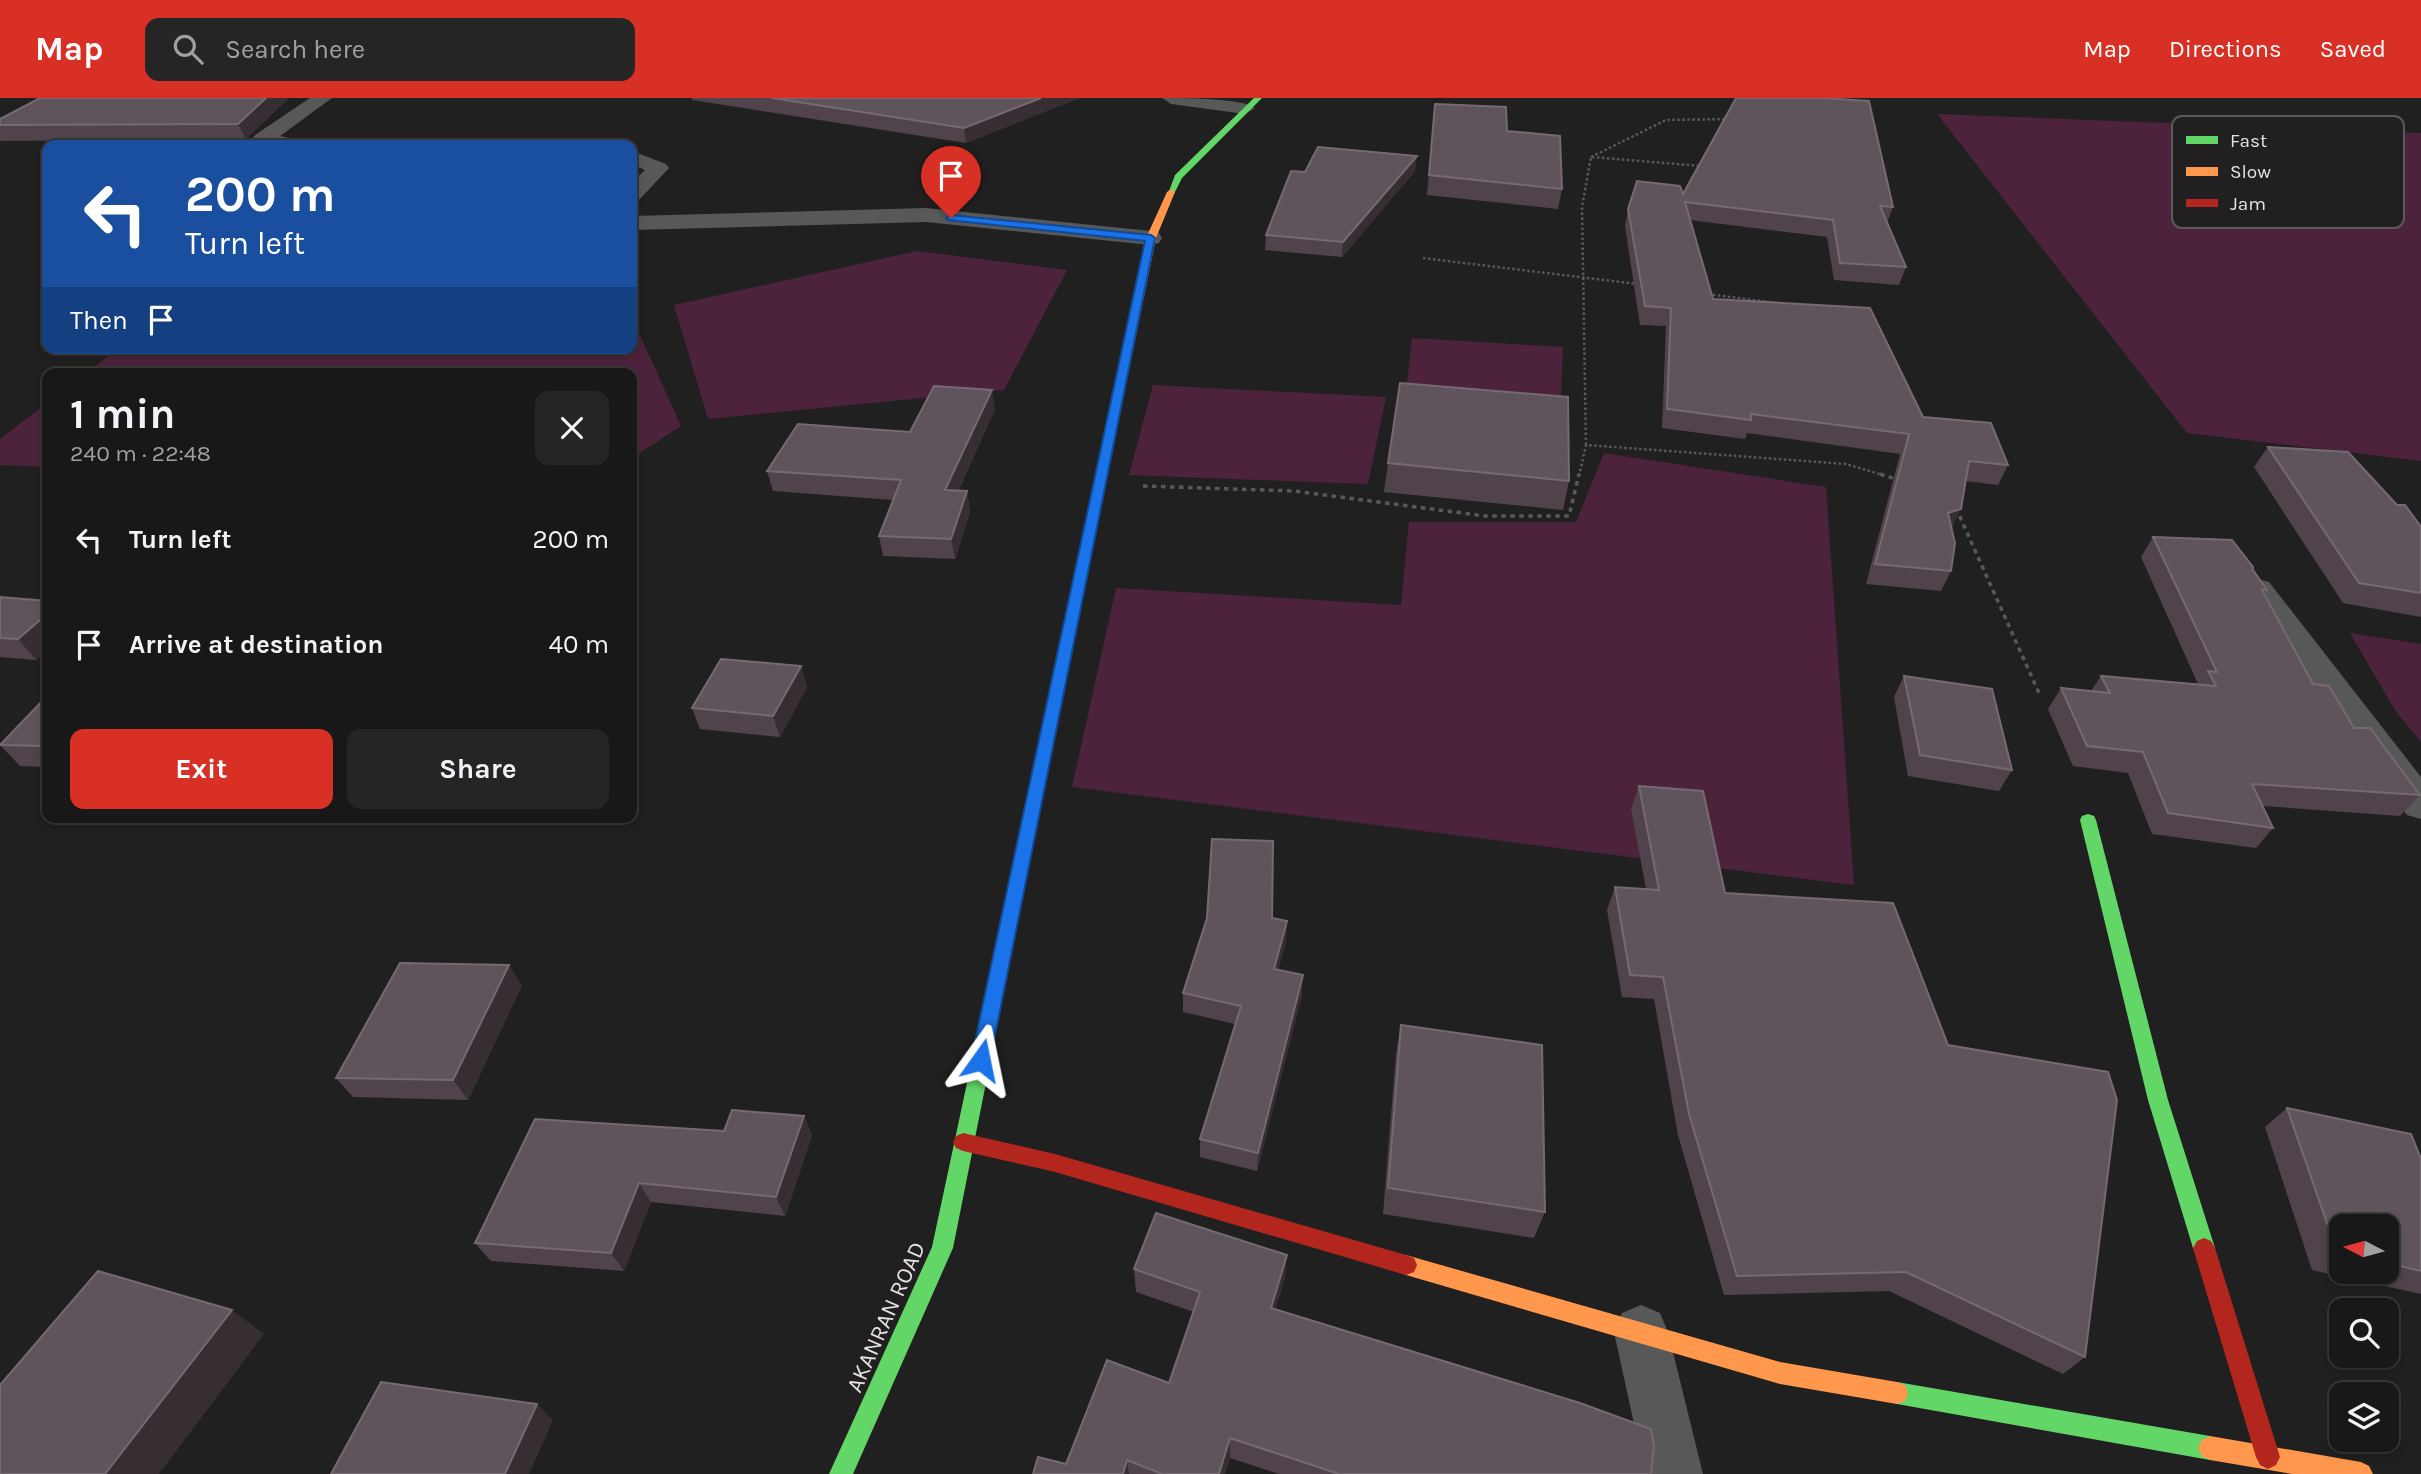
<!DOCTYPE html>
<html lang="en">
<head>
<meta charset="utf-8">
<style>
	:root { --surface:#191819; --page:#262526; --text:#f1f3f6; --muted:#9fa0a2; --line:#373738; --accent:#d93025 }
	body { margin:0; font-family:Karla,sans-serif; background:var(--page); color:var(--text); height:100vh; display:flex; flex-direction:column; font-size:26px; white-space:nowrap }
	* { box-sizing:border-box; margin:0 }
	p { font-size:23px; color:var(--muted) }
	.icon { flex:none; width:38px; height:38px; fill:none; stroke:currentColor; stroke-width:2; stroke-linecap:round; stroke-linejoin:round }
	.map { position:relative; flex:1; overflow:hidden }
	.drawer { position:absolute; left:42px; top:270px; width:595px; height:455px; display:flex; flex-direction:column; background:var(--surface); border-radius:14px; box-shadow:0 4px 10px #0003,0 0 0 2px var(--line) }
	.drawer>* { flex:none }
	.top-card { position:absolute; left:42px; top:42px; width:595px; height:214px; border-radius:14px; box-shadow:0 4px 10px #0003,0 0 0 2px var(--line); background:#1a4fa0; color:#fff; overflow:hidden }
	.needle { width:46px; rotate:276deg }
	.buttons { position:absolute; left:2329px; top:1116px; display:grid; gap:14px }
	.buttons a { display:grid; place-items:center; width:70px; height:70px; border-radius:14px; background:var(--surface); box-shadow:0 4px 10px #0003,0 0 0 2px var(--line); font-size:35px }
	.pin { position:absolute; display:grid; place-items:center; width:60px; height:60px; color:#fff; margin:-72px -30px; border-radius:50% 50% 50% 0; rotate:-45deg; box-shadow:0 0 7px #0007 }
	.pin .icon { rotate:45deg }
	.me { position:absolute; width:77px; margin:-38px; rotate:12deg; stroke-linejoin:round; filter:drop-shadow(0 0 5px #0008) }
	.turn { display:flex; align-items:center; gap:24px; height:147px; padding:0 28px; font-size:32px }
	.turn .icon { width:91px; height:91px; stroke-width:2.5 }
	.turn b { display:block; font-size:49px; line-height:60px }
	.then { display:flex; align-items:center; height:66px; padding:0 28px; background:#0003; gap:14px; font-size:26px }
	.round { display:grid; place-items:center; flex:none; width:74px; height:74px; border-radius:14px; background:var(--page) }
	.overview { display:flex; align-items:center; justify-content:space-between; height:119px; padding:0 28px }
	h1 { font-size:42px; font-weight:700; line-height:52px }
	.cta { display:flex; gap:14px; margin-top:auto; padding:14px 28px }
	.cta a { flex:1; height:80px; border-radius:14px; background:var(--accent); color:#fff; font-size:28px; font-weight:700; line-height:80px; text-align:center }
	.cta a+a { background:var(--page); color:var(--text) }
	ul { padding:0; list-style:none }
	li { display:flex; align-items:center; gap:21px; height:105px; padding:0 28px }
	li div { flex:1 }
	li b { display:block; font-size:26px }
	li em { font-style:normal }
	header { display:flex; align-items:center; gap:42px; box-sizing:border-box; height:98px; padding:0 35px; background:var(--accent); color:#fff }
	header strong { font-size:33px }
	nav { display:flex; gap:38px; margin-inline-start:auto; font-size:24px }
	.search { width:490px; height:63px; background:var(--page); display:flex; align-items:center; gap:18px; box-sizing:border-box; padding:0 24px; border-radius:14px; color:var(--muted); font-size:26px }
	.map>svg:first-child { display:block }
	.green { fill:#4c233b }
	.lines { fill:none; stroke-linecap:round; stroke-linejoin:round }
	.path-far1 { stroke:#5a5959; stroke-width:2.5; stroke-dasharray:2.5 2.5; stroke-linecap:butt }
	.path { stroke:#5a5959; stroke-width:3.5; stroke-dasharray:4.5 4.5; stroke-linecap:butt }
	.street { fill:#595858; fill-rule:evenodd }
	.fast { fill:#63d668; fill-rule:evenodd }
	.slow { fill:#ff974d; fill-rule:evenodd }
	.jam { fill:#b3261e; fill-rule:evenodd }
	.wall { fill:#50434b; fill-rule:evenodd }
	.shaded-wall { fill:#372e34 }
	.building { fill:#60545c; stroke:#756a71; stroke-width:2 }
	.route { fill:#1a73e8; stroke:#114b97; stroke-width:2 }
	.labels { text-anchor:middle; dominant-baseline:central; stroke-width:7; stroke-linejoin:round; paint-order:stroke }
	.street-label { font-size:23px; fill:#e4e2e3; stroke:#221f21 }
	.key { fill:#221f21; stroke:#5c5a5b; stroke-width:2 }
	.key-label { font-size:19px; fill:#e4e2e3 }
</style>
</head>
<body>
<header>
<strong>Map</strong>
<div class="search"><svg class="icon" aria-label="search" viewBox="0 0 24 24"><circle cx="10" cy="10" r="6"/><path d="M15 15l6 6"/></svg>Search here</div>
<nav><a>Map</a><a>Directions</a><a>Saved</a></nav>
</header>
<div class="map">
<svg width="2421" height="1376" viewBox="0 0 2421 1376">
	<rect width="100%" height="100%" fill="#212021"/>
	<g class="green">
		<polygon points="1937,16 2421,35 2421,363 2187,335"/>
		<polygon points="917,153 1067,172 1004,292 708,321 674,207"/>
		<polygon points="632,224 634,224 681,328 632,360 632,275 86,275 119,250 632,250"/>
		<polygon points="1412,240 1563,249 1560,317 1405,304"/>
		<polygon points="1153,287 1386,299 1368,386 1129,377"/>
		<polygon points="47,305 47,369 0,367 0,341"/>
		<polygon points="1604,355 1826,389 1854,787 1072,689 1116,490 1401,507 1409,424 1576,424"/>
		<polygon points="2350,535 2421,546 2421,644 2395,612"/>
	</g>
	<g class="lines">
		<g class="path-far1">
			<polyline points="1591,59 1666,22 1729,21"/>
			<polyline points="1592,59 1701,68"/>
			<polyline points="1423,160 1637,186"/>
			<polyline points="1708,196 1776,205"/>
			<polyline points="1586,347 1582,109 1591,59"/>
			<polyline points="1579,378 1586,347 1846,366 1886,378"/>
		</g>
		<g class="path">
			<polyline points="1880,376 1899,382"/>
			<polyline points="1143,388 1294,393 1485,418 1569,418 1579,376"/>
			<polyline points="1956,410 2039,595"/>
		</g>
		<g class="street">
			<polygon points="310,0 332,0 280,38 303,43 306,47 255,45 252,41 255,37"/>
			<path d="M 1162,0 C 1181,0 1243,0 1255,10 L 1245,16 L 1171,6 Z"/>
			<polygon points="632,53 666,66 669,70 640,101 632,103 632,84 645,72 632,66"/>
			<polygon points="926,110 1151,133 1159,135 1162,140 1159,145 1151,147 926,124 632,132 632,118"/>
			<polygon points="2257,481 2269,484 2421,679 2421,721 2407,717 2245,498 2241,491 2245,484"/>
			<polygon points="1641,1207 1660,1215 1668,1234 1703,1376 1645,1376 1614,1234 1622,1215"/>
		</g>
		<g class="fast">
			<polygon points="1254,0 1262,0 1182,80 1174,96 1168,96 1175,77"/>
			<polygon points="2088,716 2094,718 2096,722 2168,1002 2215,1150 2211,1157 2204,1160 2197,1157 2193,1150 2148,1002 2080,722 2082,718"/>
			<polygon points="992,902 998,905 1001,910 953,1150 853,1376 829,1376 932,1149 983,910 986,905"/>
			<polygon points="1897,1284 2210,1338 2218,1342 2222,1350 2218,1358 2210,1362 1897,1306 1889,1303 1886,1295 1889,1287"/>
		</g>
		<g class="slow">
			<polygon points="1171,91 1175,94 1156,140 1112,355 1110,358 1102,358 1100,355 1146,140 1167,94"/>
			<polygon points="1406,1157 1780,1264 1897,1284 1905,1287 1908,1295 1905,1303 1897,1306 1780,1286 1406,1177 1398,1174 1395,1167 1398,1160"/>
			<polygon points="2210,1338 2361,1364 2369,1368 2373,1376 2292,1376 2210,1362 2202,1358 2198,1350 2202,1342"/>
		</g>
		<g class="jam">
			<polygon points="1106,351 1112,355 1001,910 998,915 992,918 986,915 983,910 1100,355"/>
			<polygon points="963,1035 1055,1056 1406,1157 1414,1160 1417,1167 1414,1174 1406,1177 1055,1074 963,1053 956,1050 953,1044 956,1038"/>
			<polygon points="2204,1140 2211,1143 2215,1150 2280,1359 2276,1367 2268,1371 2260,1367 2256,1359 2193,1150 2197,1143"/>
		</g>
	</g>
	<g class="wall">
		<polygon points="289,0 246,41 0,43 0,21"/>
		<polygon points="692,0 1079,0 966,45 692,2"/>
		<polygon points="1435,6 1507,33 1562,91 1558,111 1427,97"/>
		<polygon points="1415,73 1342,159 1265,152 1266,137 1305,74"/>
		<polygon points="1683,96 1893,109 1887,125 1906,169 1899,187 1834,182 1827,139 1690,122 1713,201 2008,367 1998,387 1966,383 1952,430 1951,473 1941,493 1866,486 1900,356 1747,335 1745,341 1662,330 1666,228 1640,227 1625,128 1628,111"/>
		<polygon points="995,311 958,393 967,393 970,414 955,461 883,458 879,438 893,402 773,393 767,373"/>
		<polygon points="2268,349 2397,407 2421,429 2421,519 2343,505 2254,369"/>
		<polygon points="1388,365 1569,383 1563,412 1384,394"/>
		<polygon points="2153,439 2253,472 2267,492 2264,496 2313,586 2420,697 2400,718 2263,708 2273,730 2256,750 2152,736 2128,675 2073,668 2048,611 2061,590 2091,593 2101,578 2198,586 2141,459"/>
		<polygon points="0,499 47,503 47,552 36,562 0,559"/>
		<polygon points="801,568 807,589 780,639 700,631 692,610"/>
		<polygon points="1904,578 2012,672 1999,693 1908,678 1894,599"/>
		<polygon points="47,598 47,669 20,668 0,647"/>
		<polygon points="1639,688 1725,795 1948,947 2085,1259 2063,1276 1889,1193 1724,1197 1678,1037 1654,901 1622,899 1607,812 1615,789 1646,791 1631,711"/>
		<polygon points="1272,820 1287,823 1286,843 1278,872 1302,897 1257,1073 1200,1059 1200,1041 1235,926 1183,914 1183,895"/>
		<polygon points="522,887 468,1002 353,999 336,980"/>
		<polygon points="1401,927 1545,1114 1534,1140 1383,1116 1396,956"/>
		<path d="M 2287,1010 L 2421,1061 L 2421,1196 L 2312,1172 L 2265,1029 ZM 2342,1129 L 2387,1129 L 2387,1174 L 2342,1174 Z"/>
		<polygon points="804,1018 812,1037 785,1118 651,1104 624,1173 491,1163 475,1145 724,1033"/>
		<polygon points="1134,1171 1285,1180 1275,1211 1651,1376 1279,1376 1230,1360 1225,1376 1033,1376 1066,1366 1169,1285 1194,1214 1136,1194"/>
	</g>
	<g class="shaded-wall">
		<polygon points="266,0 289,0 246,41 238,26"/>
		<polygon points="1041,0 1079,0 966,45 964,30"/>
		<polygon points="1417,58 1415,73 1342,159 1343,144"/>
		<polygon points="992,292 995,311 948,413 945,392"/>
		<polygon points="967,393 970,414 955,461 951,441"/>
		<polygon points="1961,411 1951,430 1948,415"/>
		<polygon points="47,516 47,552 36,562 18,541"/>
		<polygon points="801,568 807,589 780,639 773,618"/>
		<polygon points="1287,823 1286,843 1273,890 1274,871"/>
		<polygon points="509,867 522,887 468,1002 453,982"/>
		<polygon points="1303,877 1302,897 1257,1073 1258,1055"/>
		<polygon points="804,1018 812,1037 785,1118 776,1099"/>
		<polygon points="639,1085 651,1104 624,1173 611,1155"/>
		<polygon points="1287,1157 1285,1180 1269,1232 1271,1210"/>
		<polygon points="232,1212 264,1236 159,1376 105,1376"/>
		<polygon points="537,1306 553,1322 529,1376 505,1376"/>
		<polygon points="1230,1340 1230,1360 1225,1376 1219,1376"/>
		<polygon points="1127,1362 1129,1376 1123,1376"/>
	</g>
	<g class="building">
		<polygon points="40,0 266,0 238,26 0,27 0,21"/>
		<polygon points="772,0 1041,0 964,30"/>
		<polygon points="1736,0 1823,0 1869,3 1893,109 1880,108 1906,169 1840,165 1833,122 1685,104 1713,201 1870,210 1923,319 1991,325 2008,367 1969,363 1961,411 1948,415 1955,445 1951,473 1875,466 1909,336 1751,316 1751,322 1667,311 1671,210 1645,208 1628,111 1637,83 1680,88 1683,96"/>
		<polygon points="1435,6 1506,9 1507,33 1560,38 1562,91 1429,77"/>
		<polygon points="1318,49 1417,58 1343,144 1266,137 1291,73 1305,74"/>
		<polygon points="1400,285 1568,299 1569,383 1388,365"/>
		<polygon points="934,288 992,292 945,392 967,393 951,441 879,438 901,382 767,373 798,326 910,334"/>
		<polygon points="2268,349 2348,354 2397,407 2405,407 2421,429 2421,495 2359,485"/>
		<polygon points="2153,439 2232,442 2253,469 2253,472 2267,492 2262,492 2313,586 2329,588 2354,630 2370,630 2420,697 2252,686 2273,730 2168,715 2143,654 2087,648 2061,590 2110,595 2101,578 2216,588 2208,573 2217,574"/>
		<polygon points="0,499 47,503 47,516 18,541 0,540"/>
		<polygon points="721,561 801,568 773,618 692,610"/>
		<polygon points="1904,578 1992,591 2012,672 1920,657"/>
		<polygon points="47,598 47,648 0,647"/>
		<polygon points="1639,688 1703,693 1725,795 1893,805 1948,947 2108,974 2117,1002 2085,1259 1906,1174 1737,1178 1689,1016 1663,879 1630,877 1615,789 1659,792"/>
		<polygon points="1212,741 1273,743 1272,820 1287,823 1274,871 1303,877 1258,1055 1200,1041 1241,908 1183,895 1207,820"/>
		<polygon points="400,865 509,867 453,982 336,980"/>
		<polygon points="1401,927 1542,947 1545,1114 1388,1090"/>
		<polygon points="2287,1010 2411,1036 2421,1061 2421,1173 2387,1165 2387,1129 2342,1129 2342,1155 2337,1154"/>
		<polygon points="732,1012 804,1018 776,1099 639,1085 611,1155 475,1145 535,1021 724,1033"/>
		<polygon points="1156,1115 1287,1157 1271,1210 1580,1305 1651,1331 1654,1347 1651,1376 1339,1376 1230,1340 1219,1376 1162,1376 1127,1362 1123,1376 1033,1376 1038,1359 1066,1366 1107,1262 1169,1285 1200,1194 1134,1171"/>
		<polygon points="98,1173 232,1212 105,1376 0,1376 0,1287"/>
		<polygon points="381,1284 537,1306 505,1376 331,1376"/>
	</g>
	<polygon class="route" points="951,117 1151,137 1155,140 990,962 987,968 981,970 974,968 971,962 1145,143 948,122 946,120"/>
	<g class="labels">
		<g class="street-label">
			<text transform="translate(886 1219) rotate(-66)">AKANRAN ROAD</text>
		</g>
	</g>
	<rect x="2172" y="18" width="232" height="112" rx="10" class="key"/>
	<rect x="2186" y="38" width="32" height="8" fill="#63d668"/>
	<rect x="2186" y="69" width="32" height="9" fill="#ff974d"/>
	<rect x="2186" y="101" width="32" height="8" fill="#b3261e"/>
	<g class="key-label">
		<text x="2230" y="49">Fast</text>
		<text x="2230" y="80">Slow</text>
		<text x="2230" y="112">Jam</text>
	</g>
</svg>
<div class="buttons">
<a><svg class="needle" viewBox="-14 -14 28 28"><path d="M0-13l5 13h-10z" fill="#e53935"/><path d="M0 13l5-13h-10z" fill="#9fa0a2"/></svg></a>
<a><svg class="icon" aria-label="search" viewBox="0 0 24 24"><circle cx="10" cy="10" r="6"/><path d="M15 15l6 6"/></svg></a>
<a><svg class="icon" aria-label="layers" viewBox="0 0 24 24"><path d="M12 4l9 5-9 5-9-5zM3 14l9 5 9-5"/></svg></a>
</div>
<div class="pin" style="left:951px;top:120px;background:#d93025"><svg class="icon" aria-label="arrive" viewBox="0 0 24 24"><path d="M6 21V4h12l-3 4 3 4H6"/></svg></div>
<svg class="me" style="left:981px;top:962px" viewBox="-20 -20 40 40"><path d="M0-17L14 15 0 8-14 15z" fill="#1a73e8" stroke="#fff" stroke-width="4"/></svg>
<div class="top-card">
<div class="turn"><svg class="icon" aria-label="left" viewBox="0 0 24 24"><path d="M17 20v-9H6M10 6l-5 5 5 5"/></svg><div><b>200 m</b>Turn left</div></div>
<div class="then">Then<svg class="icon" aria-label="arrive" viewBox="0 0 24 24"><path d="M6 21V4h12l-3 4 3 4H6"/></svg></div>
</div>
<section class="drawer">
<div class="overview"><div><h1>1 min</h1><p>240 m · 22:48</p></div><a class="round"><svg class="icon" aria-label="close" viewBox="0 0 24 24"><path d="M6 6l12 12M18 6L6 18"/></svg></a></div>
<ul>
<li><svg class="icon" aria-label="left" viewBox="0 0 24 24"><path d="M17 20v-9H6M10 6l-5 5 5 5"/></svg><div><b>Turn left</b></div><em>200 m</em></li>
<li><svg class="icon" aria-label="arrive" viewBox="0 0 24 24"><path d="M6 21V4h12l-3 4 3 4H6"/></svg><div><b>Arrive at destination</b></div><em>40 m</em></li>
</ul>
<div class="cta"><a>Exit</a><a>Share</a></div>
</section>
</div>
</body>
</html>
